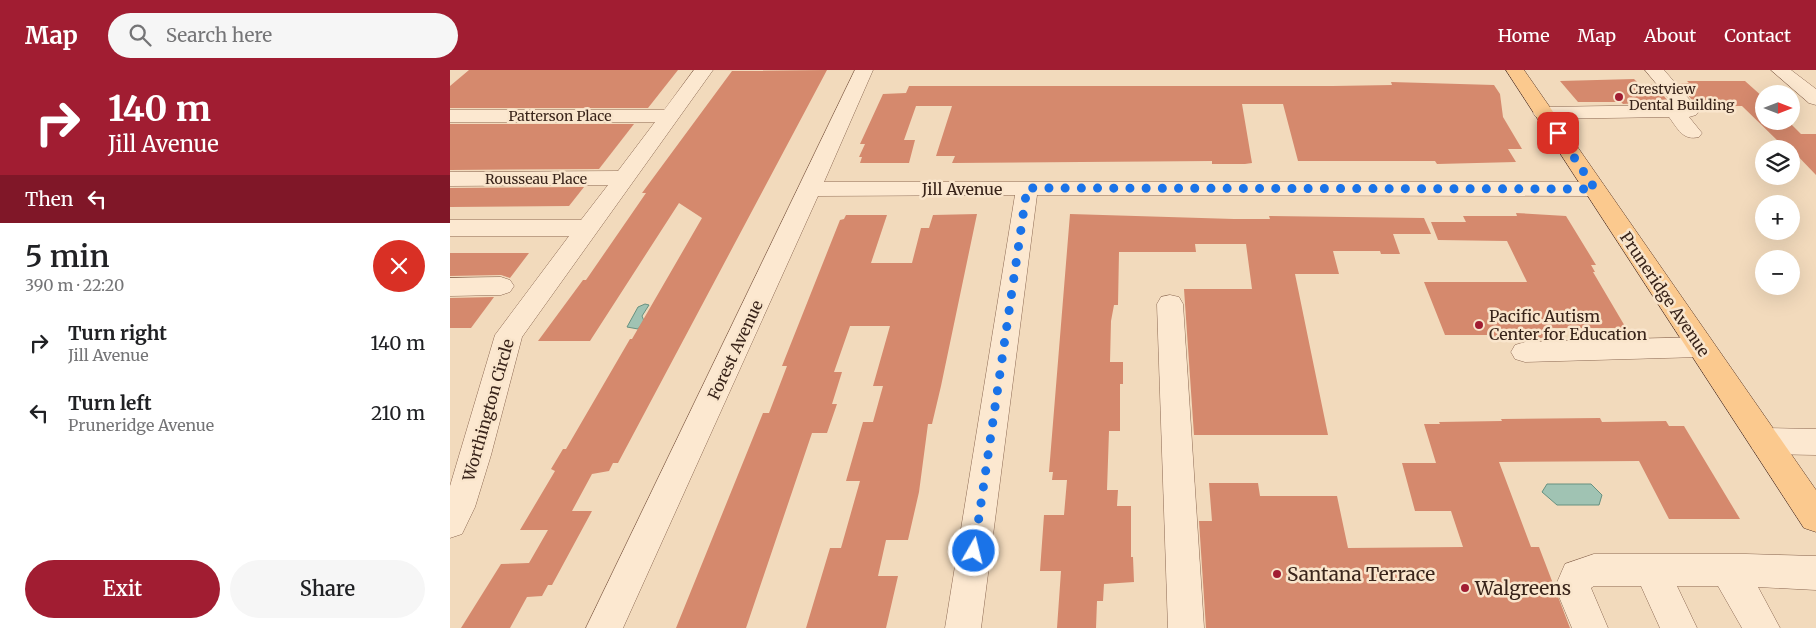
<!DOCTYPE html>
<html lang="en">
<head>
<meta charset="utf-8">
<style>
	:root { --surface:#fff; --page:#f6f6f6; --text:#202124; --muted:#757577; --accent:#a11d32 }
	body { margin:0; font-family:Merriweather,serif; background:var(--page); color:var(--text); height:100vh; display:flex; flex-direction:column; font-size:19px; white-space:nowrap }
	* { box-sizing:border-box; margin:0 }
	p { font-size:16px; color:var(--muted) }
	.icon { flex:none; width:28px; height:28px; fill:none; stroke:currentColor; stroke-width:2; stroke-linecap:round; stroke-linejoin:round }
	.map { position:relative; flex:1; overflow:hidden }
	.side { display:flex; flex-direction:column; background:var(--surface); width:450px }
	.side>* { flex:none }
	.banner { background:#a11d32; color:#fff; overflow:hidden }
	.needle { width:32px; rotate:90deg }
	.tools { position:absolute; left:1305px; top:15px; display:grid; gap:10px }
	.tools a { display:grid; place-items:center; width:45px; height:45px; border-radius:50%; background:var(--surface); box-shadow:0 5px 20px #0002; font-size:25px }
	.pin { position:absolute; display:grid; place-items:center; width:42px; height:42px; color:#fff; margin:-21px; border-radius:10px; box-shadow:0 2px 8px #0006 }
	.me { position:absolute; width:55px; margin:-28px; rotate:8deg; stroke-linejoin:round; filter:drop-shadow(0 0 4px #0008) }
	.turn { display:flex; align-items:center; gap:18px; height:105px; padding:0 25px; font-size:22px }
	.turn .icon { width:65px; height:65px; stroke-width:2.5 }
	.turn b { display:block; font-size:35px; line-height:42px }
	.then { display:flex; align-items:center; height:48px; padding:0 25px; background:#0003; gap:10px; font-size:19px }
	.round { display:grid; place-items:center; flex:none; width:52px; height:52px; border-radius:26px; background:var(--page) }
	.head { display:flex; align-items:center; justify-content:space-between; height:85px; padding:0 25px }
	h1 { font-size:30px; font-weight:600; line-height:38px }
	.cta { display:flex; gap:10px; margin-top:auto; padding:10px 25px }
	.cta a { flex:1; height:58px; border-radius:30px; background:var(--accent); color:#fff; font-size:20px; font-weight:600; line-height:58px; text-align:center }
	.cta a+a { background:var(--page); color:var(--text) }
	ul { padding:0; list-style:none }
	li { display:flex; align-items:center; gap:15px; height:70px; padding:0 25px }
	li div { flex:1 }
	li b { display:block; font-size:19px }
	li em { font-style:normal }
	header { display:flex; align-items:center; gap:30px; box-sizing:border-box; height:70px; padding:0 25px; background:var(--accent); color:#fff }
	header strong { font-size:24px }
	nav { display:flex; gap:28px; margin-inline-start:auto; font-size:18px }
	.search { width:350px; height:45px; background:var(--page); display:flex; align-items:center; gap:12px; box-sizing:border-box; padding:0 18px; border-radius:28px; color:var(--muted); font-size:19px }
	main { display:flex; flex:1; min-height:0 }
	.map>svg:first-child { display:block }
	.water { fill:#a0c3b3; stroke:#679180 }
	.building { fill:#d5896d }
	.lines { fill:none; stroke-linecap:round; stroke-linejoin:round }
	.minor-casing { stroke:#8c6953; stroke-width:1 }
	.major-casing { stroke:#593829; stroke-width:1 }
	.minor { fill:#fce8d0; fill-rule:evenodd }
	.major { fill:#fbc98e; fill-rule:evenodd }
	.route { stroke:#1a73e8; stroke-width:9; stroke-dasharray:0 16.2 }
	.poi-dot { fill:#a11d32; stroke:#f9e5cc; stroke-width:2 }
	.labels { text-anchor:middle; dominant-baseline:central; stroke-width:5; stroke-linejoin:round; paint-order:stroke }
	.far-poi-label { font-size:14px; fill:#39241a; stroke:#f9e5cc; text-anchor:start }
	.far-street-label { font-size:14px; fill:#39241a; stroke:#f9e5cc }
	.street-label { font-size:16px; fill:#39241a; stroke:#f9e5cc }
	.poi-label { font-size:16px; fill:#39241a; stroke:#f9e5cc; text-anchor:start }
	.near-poi-label { font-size:19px; fill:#39241a; stroke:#f9e5cc; text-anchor:start }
</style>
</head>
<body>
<header>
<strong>Map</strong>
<div class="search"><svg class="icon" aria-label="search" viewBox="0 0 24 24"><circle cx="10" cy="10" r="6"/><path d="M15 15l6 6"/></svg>Search here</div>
<nav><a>Home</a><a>Map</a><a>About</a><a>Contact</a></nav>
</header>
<main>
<section class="side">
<div class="banner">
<div class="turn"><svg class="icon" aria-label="right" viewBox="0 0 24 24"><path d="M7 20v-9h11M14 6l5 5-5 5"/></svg><div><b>140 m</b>Jill Avenue</div></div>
<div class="then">Then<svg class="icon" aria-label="left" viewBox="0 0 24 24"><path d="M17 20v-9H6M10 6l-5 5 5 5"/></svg></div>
</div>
<div class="head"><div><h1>5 min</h1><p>390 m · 22:20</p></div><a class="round" style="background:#d93025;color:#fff"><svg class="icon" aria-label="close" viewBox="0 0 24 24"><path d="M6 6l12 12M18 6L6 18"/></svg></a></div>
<ul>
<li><svg class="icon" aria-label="right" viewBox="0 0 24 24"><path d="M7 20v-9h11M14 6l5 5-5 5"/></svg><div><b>Turn right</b><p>Jill Avenue</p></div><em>140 m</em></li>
<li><svg class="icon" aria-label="left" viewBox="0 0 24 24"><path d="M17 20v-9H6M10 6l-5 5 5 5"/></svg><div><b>Turn left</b><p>Pruneridge Avenue</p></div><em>210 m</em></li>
</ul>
<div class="cta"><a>Exit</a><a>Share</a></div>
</section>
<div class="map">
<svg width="1366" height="558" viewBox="0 0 1366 558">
	<rect width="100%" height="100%" fill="#f2dabc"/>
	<g class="water">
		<polygon points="195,234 199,235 192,246 194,251 188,259 177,257 188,237"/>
		<polygon points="1097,414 1141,414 1152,425 1149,435 1107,435 1092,422"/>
	</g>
	<g class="building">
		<polygon points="19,0 228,0 198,38 0,38 0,16"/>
		<polygon points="377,0 168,393 163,393 159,401 142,404 122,441 142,441 102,515 98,515 92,526 77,527 60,558 11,558 51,494 79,493 98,460 70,460 105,401 101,399 113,379 116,379 180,269 182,269 252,148 229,133 140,271 88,271 133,210 136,210 196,123 192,123 282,1"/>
		<polygon points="1184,9 1189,14 1204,14 1218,31 1173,34 1171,32 1128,32 1110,11"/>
		<polygon points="1237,11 1295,11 1314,28 1314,51 1338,51 1351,64 1366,64 1366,105 1341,79 1333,72 1329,72 1292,36 1262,36 1257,31 1243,31 1228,14 1239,13"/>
		<polygon points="941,12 1044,15 1050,24 1053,47 1072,79 1058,79 1066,92 987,94 985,91 848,91 833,34 792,34 802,93 795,94 762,94 762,91 502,93 505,86 486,86 502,36 466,36 454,70 465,70 459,93 410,93 412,87 409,87 415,74 410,74 433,24 456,23 459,16 883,16 942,15"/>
		<polygon points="0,54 184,54 149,99 0,100"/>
		<polygon points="134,117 119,136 0,137 0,118"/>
		<polygon points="1066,143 1116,146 1146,195 1141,195 1145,202 1143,202 1176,258 1095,258 1101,268 1068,268 1070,271 1044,271 1042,265 995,265 974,212 1077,212 1057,171 988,170 981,152 1016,152 1013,146 1067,146"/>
		<polygon points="527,144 491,316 482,354 478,354 469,422 458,470 436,470 428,506 448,506 436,558 356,558 380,478 391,478 410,411 396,411 413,352 423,352 433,316 423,316 440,256 400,256 384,302 392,302 382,334 387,334 377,363 362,363 296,558 226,558 313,343 319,343 337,296 332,296 390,150 394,149 396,145 437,145 421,193 462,193 471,158 479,158 483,145"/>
		<polygon points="620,144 784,149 820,149 819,146 974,148 981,164 943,164 950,184 931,184 930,181 883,181 889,204 845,204 878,365 744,365 734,219 802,219 796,174 745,174 746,182 669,182 668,235 664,235 661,251 660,292 673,292 673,314 670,314 670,361 659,361 657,420 668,420 667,436 681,436 681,487 683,487 684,512 654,514 653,531 647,531 646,558 607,558 611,501 590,501 594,445 614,445 617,410 602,410 603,402 599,402"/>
		<polygon points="0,183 79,183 60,208 51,205 0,206"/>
		<polygon points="44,227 21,258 0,258 0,228"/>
		<polygon points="1150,348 1152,352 1216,351 1219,356 1234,356 1290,449 1219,449 1189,391 1049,392 1081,477 1089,477 1120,558 756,558 749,451 762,451 759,413 808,413 810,426 887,426 898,478 1013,477 1001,441 965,441 952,393 986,393 974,354 990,354 989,352 1052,351 1051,349"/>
	</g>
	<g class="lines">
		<defs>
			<g id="minor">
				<polygon points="244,0 263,0 72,267 41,385 25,437 12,464 0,468 0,416 45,265 119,166 0,166 0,150 131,150 158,115 0,116 0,102 168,101 205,52 0,52 0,40 214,40"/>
				<polygon points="405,0 423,0 374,112 1145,112 1153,114 1156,119 1153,124 1145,126 587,125 531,558 495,558 565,125 368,126 173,558 136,558"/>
				<path d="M 1195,0 L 1214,0 L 1246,37 L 1249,41 L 1246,45 L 1239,47 L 1252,63 L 1249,67 C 1233,71 1228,59 1219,47 L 1093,49 L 1086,47 L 1083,43 L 1086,39 L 1093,37 L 1224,35 Z"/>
				<polygon points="1321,0 1341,0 1366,19 1366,35 1359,33"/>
				<polygon points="51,207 60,210 64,216 60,222 51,225 0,226 0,208"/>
				<polygon points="720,225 729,227 733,234 754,558 718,558 707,234 711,227"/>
				<polygon points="1250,267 1260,270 1264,277 1260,284 1250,287 1075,292 1065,289 1061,282 1065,275 1075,272"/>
				<polygon points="1314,358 1366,359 1366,385 1314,384 1303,380 1299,371 1303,362"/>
				<polygon points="1144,484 1296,484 1366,486 1366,520 1308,517 1330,558 1292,558 1268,516 1227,516 1247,558 1210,558 1191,516 1144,516 1141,518 1158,558 1122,558 1105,517 1115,494"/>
			</g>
			<polygon id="major" points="1056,0 1074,0 1366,420 1366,462 1354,458"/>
		</defs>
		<use href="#minor" class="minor-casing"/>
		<use href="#major" class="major-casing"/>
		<use href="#minor" class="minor"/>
		<use href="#major" class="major"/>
	</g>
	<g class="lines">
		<polyline class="route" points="524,481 577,118 1145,119 1108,63"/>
	</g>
	<g class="poi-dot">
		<circle cx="1169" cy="27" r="5"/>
		<circle cx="1029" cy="255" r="5"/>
		<circle cx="827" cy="504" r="5"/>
		<circle cx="1015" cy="518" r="5"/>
	</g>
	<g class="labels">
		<g class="far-poi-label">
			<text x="1179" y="19">Crestview<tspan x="1179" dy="16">Dental Building</tspan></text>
		</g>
		<g class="far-street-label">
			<text x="110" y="46">Patterson Place</text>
			<text x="86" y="109">Rousseau Place</text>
		</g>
		<g class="street-label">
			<text x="512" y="119">Jill Avenue</text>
			<text transform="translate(1215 224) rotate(56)">Pruneridge Avenue</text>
			<text transform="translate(285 280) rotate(-65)">Forest Avenue</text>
			<text transform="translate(38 340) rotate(-74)">Worthington Circle</text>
		</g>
		<g class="poi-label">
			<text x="1039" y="246">Pacific Autism<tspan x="1039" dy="18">Center for Education</tspan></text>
		</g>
		<g class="near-poi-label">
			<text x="837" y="504">Santana Terrace</text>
			<text x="1025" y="518">Walgreens</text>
		</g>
	</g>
</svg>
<div class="tools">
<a><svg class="needle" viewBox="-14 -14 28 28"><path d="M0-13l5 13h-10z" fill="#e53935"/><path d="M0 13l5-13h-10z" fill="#757577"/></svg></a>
<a><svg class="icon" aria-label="layers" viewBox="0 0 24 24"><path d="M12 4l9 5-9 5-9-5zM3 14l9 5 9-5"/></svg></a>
<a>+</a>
<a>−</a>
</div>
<div class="pin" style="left:1108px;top:63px;background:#d93025"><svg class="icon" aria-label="arrive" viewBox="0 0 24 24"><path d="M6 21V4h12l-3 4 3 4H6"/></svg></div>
<svg class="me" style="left:524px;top:481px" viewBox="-20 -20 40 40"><circle r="17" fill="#1a73e8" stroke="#fff" stroke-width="3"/><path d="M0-11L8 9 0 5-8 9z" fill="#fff"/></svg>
</div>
</main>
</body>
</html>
